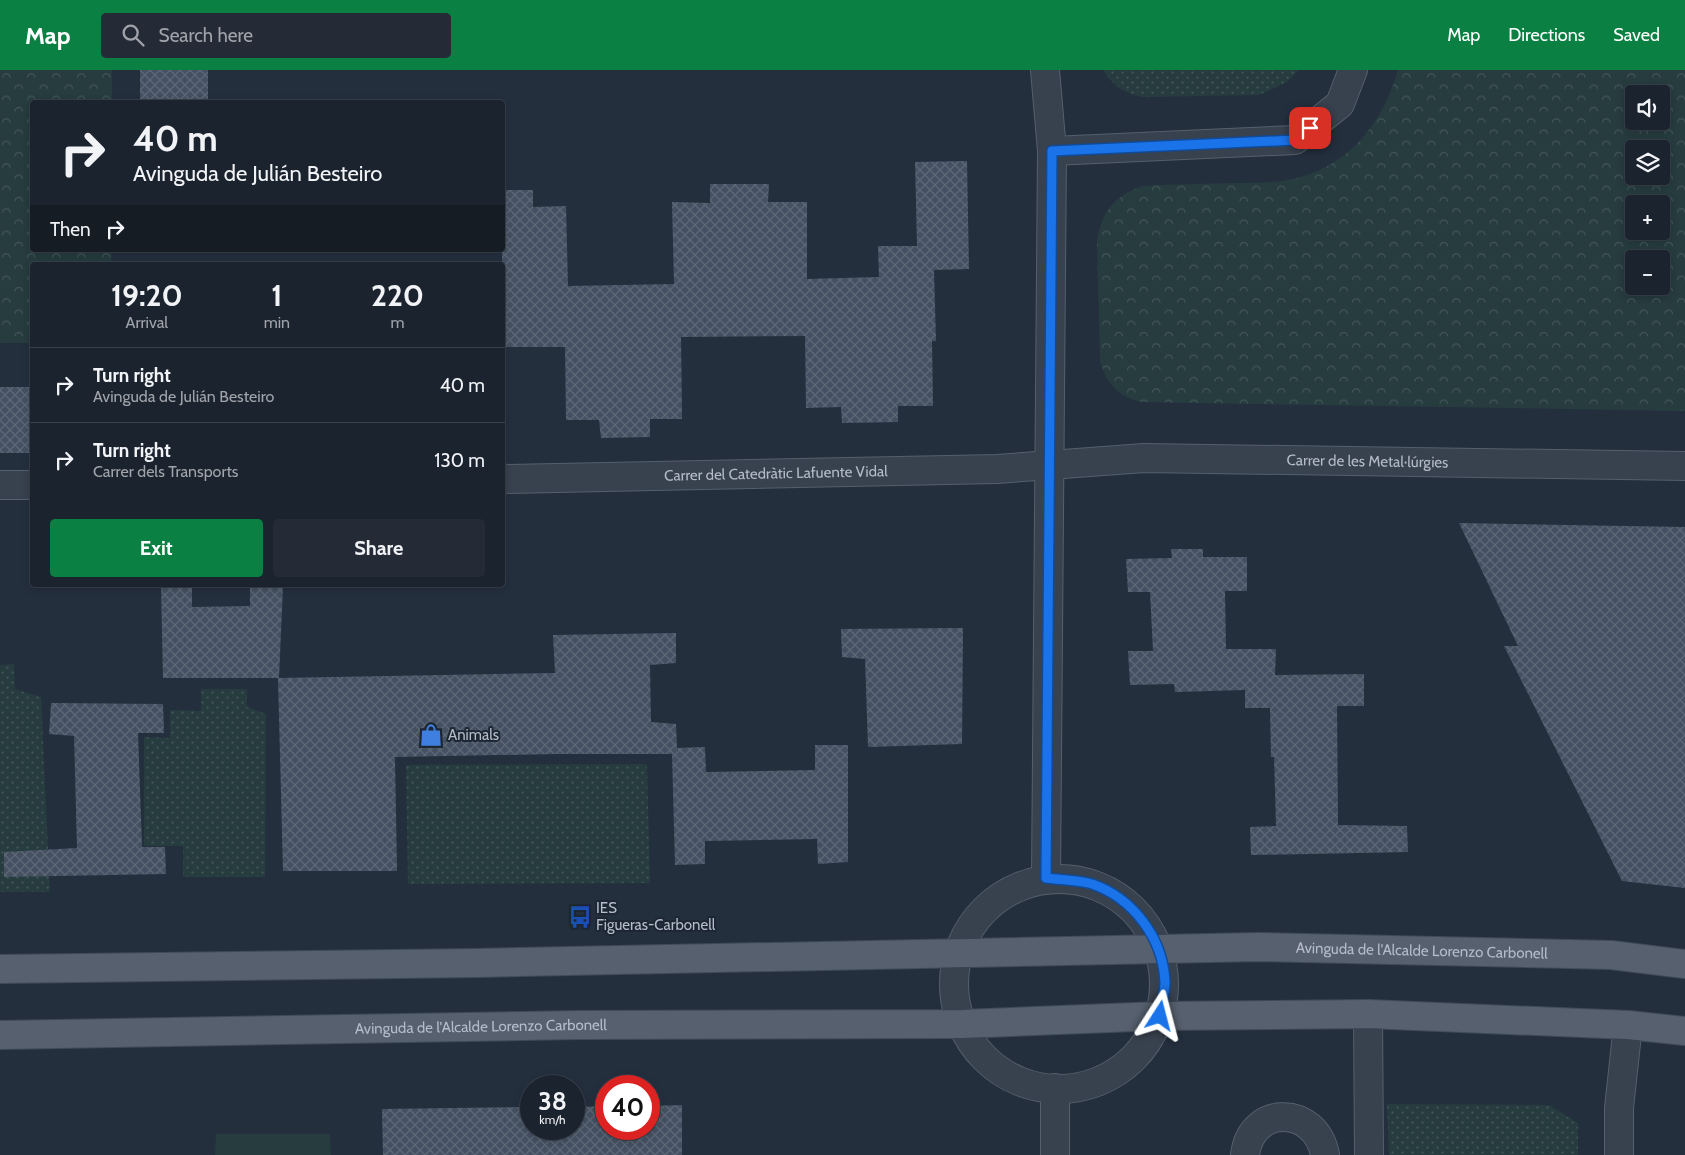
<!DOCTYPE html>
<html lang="en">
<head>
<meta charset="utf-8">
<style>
	:root { --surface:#1b232e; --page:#242b36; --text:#f1f3f6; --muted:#a0a4aa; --line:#39404a; --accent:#0b8043 }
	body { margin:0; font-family:Cabin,sans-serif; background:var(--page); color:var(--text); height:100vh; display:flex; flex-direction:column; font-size:19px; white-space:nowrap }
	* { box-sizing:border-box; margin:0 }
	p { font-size:16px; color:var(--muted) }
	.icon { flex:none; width:28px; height:28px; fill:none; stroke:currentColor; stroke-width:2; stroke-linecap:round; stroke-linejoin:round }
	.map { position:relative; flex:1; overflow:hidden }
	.panel { position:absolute; left:30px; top:192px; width:475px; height:325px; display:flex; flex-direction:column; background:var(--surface); border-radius:5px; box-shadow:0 2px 8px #0003,0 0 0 1px var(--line) }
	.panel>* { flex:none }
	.banner { position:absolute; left:30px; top:30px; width:475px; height:152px; border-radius:5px; box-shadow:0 2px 8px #0003,0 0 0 1px var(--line); background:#1b232e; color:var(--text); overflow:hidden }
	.fabs { position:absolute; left:1625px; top:15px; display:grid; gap:10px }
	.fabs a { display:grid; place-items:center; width:45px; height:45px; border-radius:5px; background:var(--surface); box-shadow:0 2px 8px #0003,0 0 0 1px var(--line); font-size:25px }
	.speed { position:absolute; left:520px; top:1005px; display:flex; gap:10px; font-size:25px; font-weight:700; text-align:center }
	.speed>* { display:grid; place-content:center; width:65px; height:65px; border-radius:50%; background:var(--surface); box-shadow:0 2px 8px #0003,0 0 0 1px var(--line); line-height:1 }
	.speed small { font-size:12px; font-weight:400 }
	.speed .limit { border:8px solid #d22; background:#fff; color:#111 }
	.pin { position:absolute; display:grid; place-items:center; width:42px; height:42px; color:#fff; margin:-21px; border-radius:10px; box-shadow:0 2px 8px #0006 }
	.me { position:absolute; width:55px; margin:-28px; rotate:9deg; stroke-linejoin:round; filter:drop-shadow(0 0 4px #0008) }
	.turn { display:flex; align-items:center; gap:18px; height:105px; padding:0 20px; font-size:22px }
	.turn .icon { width:65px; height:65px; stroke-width:2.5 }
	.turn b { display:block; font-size:35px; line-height:42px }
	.then { display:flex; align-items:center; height:48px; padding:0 20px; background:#0003; gap:10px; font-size:19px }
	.eta { display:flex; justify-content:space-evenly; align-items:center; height:85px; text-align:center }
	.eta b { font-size:30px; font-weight:800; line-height:35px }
	.button { display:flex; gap:10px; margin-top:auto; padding:10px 20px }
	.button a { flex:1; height:58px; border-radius:5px; background:var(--accent); color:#fff; font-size:20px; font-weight:800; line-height:58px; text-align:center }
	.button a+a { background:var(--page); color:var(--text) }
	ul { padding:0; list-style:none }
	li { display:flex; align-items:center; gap:15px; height:75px; padding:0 20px; border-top:1px solid var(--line) }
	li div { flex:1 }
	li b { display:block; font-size:19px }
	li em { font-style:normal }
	header { display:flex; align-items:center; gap:30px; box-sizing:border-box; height:70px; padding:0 25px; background:var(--accent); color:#fff }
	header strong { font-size:24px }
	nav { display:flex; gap:28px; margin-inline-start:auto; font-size:18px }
	.search { width:350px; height:45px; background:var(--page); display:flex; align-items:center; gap:12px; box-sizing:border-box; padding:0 18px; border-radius:5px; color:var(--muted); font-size:19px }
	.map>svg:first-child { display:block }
	.grass { fill:#263c3f }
	.forest { fill:url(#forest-crowns); fill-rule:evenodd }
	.garden { fill:url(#garden-dots) }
	.building { fill:url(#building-cross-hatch) }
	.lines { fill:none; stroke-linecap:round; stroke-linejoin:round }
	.minor-casing { stroke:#565f6c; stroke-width:30 }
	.major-casing { stroke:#414a57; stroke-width:30 }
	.minor { stroke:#38414e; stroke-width:28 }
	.major { stroke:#56606e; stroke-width:28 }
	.route-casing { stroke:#114b97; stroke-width:12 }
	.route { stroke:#1a73e8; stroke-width:9 }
	.labels { text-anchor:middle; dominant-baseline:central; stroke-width:4; stroke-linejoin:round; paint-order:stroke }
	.street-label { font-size:15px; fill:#b4bcc9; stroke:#1d2633 }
	.poi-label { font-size:15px; fill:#b4bcc9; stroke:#1d2633; text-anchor:start }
</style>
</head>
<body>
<header>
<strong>Map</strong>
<div class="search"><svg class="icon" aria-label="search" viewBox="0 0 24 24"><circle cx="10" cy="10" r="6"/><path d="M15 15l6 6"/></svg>Search here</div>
<nav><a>Map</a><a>Directions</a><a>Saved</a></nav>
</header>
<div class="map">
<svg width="1685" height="1085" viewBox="0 0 1685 1085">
	<defs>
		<pattern id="forest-crowns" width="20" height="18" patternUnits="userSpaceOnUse" patternTransform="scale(1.25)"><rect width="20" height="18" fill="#263c3f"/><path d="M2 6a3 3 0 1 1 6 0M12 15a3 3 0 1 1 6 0" fill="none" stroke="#435659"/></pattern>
		<pattern id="garden-dots" width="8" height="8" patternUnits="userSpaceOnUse" patternTransform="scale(1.25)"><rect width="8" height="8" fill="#263c3f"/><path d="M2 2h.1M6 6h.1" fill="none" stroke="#435659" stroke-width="1.8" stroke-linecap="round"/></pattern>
		<pattern id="building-cross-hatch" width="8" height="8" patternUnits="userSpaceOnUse" patternTransform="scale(1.25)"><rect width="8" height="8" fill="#455162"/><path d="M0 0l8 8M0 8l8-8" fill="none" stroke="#5d6877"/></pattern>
	</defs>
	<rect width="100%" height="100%" fill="#242f3e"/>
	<polygon class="grass" points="216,1064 330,1064 331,1085 215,1085"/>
	<g class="forest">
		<polygon points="0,0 112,0 112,32 32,32 32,180 112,180 111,195 32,195 32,273 0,273"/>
		<path d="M 1398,0 L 1685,0 L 1685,341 L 1140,332 C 1117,325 1106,313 1100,290 L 1097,171 C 1101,142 1115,125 1143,116 C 1174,114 1206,114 1238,113 C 1255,113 1272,113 1288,110 C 1347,99 1382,55 1398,0 ZM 1634,24 L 1661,24 L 1661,51 L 1634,51 ZM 1634,79 L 1661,79 L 1661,106 L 1634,106 ZM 1634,134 L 1661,134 L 1661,161 L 1634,161 ZM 1634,189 L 1661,189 L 1661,216 L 1634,216 Z"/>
	</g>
	<g class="garden">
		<path d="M 1103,0 L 1299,0 L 1287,12 L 1259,25 L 1143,27 C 1125,24 1113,16 1103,0 Z"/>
		<polygon points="14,594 15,619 41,627 50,822 0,822 0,595"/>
		<polygon points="201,619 247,619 247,637 266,644 265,807 183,807 183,776 144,776 144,667 170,668 170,640 201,641"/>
		<polygon points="647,694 650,813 408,814 406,695"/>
		<polygon points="1387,1034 1549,1035 1578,1053 1578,1085 1389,1085"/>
	</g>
	<g class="building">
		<rect x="140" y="0" width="68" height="32"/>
		<polygon points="967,91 969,199 934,200 936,271 932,271 933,336 898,336 898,352 842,353 841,337 806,338 805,266 681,267 682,349 650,349 650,367 601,368 599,350 566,350 565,277 502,277 502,120 533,120 533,137 566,136 568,216 674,214 672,132 710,133 710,114 769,114 768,132 807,132 807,209 879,207 878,176 917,176 915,92"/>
		<rect x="0" y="317" width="32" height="66"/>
		<polygon points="1459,453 1685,457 1685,818 1622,811 1504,576 1518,576"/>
		<polygon points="1171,479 1203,479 1203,487 1247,487 1247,521 1225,521 1226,579 1276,579 1275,605 1364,604 1364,636 1337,636 1338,755 1407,756 1408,782 1251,785 1250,757 1276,756 1274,687 1271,687 1270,638 1245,638 1245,620 1175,622 1174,614 1130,615 1128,581 1153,581 1150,522 1128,522 1126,489 1172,488"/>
		<polygon points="161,515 192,515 192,537 250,536 250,515 283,515 279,608 555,603 553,565 676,563 676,593 650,595 651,652 676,654 677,678 705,677 706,702 815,700 815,675 848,675 848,792 818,794 817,769 705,771 705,794 675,795 672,684 557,684 395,687 397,801 283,801 278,608 163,608"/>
		<polygon points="963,558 962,674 868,677 865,589 842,587 841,559"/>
		<polygon points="51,633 163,634 164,663 138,663 142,777 165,777 166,804 4,807 4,782 77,778 74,666 49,664"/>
		<polygon points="682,1035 682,1085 383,1085 382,1039 531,1037 531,1059 574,1059 574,1037 606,1036 606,1059 649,1059 649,1036"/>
	</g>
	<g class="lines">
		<defs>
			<g id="minor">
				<polyline points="1045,0 1052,81 1046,808"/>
				<polyline points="1052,81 1295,70 1340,34 1353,0"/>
				<path id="s1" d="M 502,409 L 997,399 L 1144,388 L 1685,396"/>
				<polyline points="0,415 32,415"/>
				<circle cx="1059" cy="914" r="105"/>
				<polyline points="1368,944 1369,1085"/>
				<polyline points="1055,1085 1055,1018"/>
				<path d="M 1245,1085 C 1251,1034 1316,1035 1325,1085"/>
				<polyline points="1619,1085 1619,1038 1628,955"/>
			</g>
			<g id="major">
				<path id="s2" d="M 0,899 L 477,893 L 1258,877 L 1611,885 L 1685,894"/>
				<path id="s3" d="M 0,965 L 578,955 L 962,954 L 1160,946 L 1368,944 L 1628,955 L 1685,961"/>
			</g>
		</defs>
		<use href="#minor" class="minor-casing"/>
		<use href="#major" class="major-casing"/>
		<use href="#minor" class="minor"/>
		<use href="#major" class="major"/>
	</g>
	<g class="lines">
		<defs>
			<path id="route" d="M 1160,946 C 1161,935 1165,923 1165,912 C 1163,868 1133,828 1092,814 C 1078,810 1061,810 1046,808 L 1052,81 L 1295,70 L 1310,58"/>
		</defs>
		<use href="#route" class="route-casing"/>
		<use href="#route" class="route"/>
	</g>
	<defs>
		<symbol id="shop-bare" viewBox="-9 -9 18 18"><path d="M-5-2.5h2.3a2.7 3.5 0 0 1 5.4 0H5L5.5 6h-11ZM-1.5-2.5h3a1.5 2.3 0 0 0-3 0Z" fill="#3f7fe0" stroke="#1d2633" stroke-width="2.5" paint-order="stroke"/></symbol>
		<symbol id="bus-bare" viewBox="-9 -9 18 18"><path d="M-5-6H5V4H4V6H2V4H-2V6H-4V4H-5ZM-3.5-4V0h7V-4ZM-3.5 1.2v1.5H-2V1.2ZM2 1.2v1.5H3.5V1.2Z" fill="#1a4fb4" stroke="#1d2633" stroke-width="2.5" paint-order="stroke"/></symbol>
	</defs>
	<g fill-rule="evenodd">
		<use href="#shop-bare" x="415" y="649" width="32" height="32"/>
		<use href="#bus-bare" x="564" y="831" width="32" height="32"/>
	</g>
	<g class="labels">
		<g class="street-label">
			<text stroke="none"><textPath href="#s1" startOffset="866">Carrer de les Metal·lúrgies</textPath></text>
			<text stroke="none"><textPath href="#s1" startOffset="274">Carrer del Catedràtic Lafuente Vidal</textPath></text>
			<text stroke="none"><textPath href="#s2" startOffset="1422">Avinguda de l'Alcalde Lorenzo Carbonell</textPath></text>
			<text stroke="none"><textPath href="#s3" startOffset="481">Avinguda de l'Alcalde Lorenzo Carbonell</textPath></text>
		</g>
		<g class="poi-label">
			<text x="448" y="665">Animals</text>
			<text x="596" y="838">IES<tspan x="596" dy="17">Figueras-Carbonell</tspan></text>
		</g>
	</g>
</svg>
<div class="fabs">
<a><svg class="icon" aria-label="sound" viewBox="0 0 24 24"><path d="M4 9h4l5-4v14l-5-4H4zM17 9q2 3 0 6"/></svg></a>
<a><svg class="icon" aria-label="layers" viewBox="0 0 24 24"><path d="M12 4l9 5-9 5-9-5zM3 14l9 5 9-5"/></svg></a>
<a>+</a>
<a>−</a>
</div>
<div class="speed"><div>38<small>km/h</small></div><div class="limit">40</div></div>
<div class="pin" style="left:1310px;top:58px;background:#d93025"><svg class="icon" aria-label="arrive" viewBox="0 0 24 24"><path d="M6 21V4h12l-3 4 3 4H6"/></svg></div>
<svg class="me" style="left:1160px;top:946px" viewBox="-20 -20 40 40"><path d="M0-17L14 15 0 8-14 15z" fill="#1a73e8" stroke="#fff" stroke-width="4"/></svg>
<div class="banner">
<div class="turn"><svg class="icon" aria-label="right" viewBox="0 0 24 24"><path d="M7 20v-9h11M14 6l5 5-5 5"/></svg><div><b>40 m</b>Avinguda de Julián Besteiro</div></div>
<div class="then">Then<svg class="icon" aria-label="right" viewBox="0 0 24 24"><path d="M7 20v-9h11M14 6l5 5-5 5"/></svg></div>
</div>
<section class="panel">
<div class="eta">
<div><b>19:20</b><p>Arrival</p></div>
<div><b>1</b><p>min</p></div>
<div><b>220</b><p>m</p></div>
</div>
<ul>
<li><svg class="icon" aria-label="right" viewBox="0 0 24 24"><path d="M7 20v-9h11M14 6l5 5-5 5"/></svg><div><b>Turn right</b><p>Avinguda de Julián Besteiro</p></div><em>40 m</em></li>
<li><svg class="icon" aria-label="right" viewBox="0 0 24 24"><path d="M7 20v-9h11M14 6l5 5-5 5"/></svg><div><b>Turn right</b><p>Carrer dels Transports</p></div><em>130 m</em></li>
</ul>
<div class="button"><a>Exit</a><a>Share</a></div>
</section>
</div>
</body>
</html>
